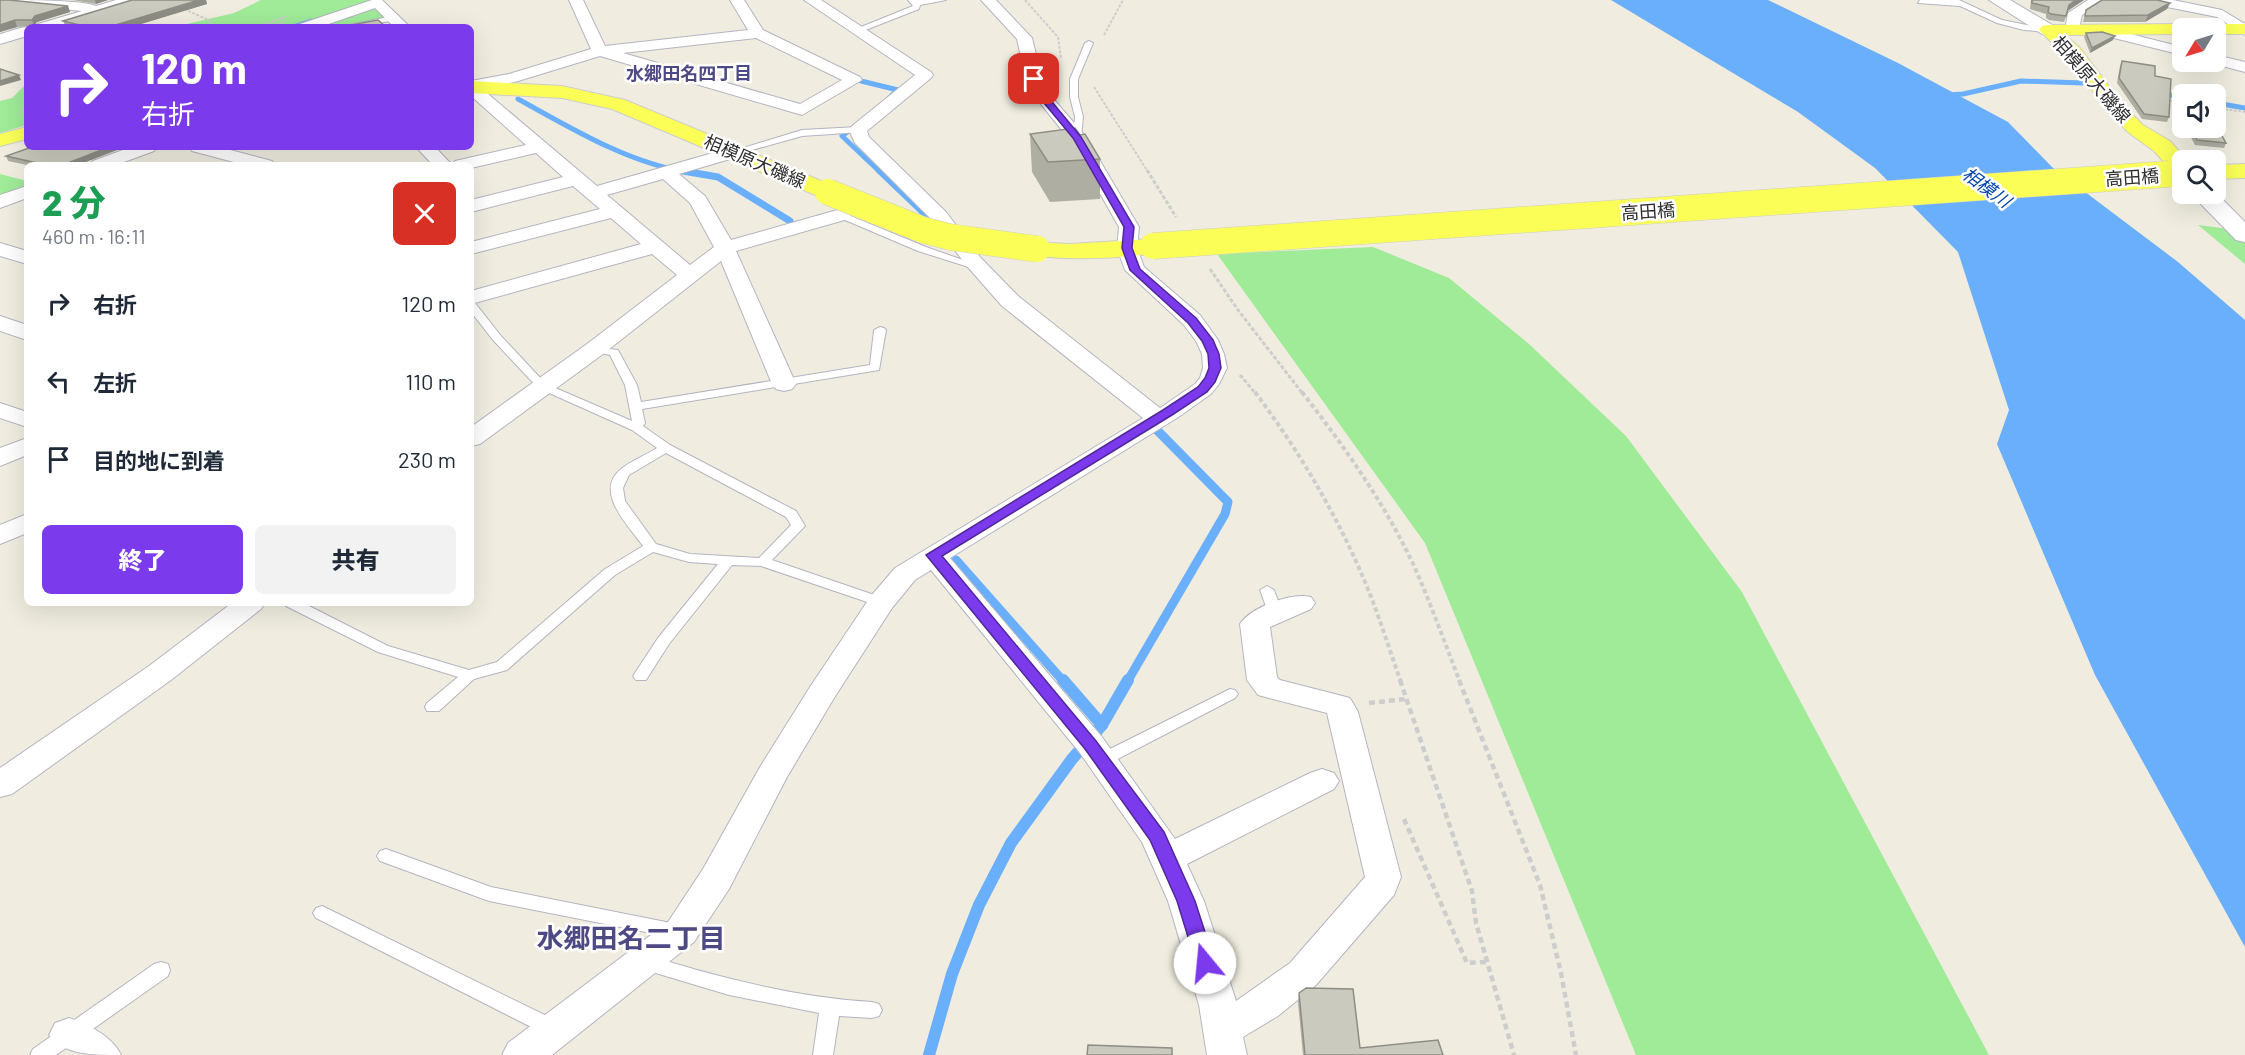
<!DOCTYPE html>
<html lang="ja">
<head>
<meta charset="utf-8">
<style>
	:root { --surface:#fff; --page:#f2f2f3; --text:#1f2937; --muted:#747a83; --accent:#7c3aed }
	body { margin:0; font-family:Barlow,"Noto Sans JP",sans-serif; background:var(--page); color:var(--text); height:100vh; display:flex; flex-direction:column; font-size:22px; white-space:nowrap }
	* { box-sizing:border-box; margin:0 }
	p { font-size:20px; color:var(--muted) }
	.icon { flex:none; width:33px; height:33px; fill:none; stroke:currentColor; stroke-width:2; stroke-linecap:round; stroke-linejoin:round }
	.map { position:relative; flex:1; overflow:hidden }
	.drawer { position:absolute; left:24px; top:162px; width:450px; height:444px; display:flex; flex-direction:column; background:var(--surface); border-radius:9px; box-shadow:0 6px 24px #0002 }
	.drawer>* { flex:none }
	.guide { position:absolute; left:24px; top:24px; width:450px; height:126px; border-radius:9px; box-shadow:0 6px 24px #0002; background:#7c3aed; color:#fff; overflow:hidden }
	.needle { width:39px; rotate:232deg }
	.fabs { position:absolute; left:2172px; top:18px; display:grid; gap:12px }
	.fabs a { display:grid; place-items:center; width:54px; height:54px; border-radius:9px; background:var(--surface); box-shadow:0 6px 24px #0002; font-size:30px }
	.pin { position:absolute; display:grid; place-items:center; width:51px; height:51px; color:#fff; margin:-26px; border-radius:12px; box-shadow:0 3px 9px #0006 }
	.me { position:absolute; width:66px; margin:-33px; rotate:343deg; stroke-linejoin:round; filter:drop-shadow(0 0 4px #0008) }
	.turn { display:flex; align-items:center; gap:21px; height:126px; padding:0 18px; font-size:27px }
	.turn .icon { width:78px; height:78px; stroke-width:2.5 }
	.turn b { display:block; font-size:42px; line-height:51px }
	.round { display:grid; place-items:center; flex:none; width:63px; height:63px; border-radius:9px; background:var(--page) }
	.summary { display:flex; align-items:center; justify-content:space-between; height:102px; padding:0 18px }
	h1 { font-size:36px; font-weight:800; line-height:45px; color:#1e9e55 }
	.primary-button { display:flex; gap:12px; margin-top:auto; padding:12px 18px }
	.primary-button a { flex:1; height:69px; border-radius:9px; background:var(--accent); color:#fff; font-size:24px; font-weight:800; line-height:69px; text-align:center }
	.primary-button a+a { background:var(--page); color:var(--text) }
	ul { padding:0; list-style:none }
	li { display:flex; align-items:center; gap:18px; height:78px; padding:0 18px }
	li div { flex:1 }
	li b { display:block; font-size:22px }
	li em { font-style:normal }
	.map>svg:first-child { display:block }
	.green { fill:#9feb98 }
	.water { fill:#6aaffb }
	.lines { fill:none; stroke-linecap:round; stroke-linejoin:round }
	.stream-far3 { stroke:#6aaffb; stroke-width:5 }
	.stream-far2 { stroke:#6aaffb; stroke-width:7 }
	.stream-far1 { stroke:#6aaffb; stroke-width:9 }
	.stream { stroke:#6aaffb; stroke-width:12 }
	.lane-casing { stroke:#b4b4c2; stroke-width:2 }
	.street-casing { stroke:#b4b4c2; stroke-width:2 }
	.secondary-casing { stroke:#b4b4c2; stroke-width:2 }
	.primary-casing { stroke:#cdcdcd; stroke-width:2 }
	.path-far3 { stroke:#cdcdcd; stroke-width:2; stroke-dasharray:3 1.5; stroke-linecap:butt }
	.path-far2 { stroke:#cdcdcd; stroke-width:3; stroke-dasharray:4 2; stroke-linecap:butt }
	.path-far1 { stroke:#cdcdcd; stroke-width:4; stroke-dasharray:4.5 3; stroke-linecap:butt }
	.path { stroke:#cdcdcd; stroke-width:4.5; stroke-dasharray:6 4; stroke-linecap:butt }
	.lane { fill:#fff; fill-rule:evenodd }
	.street { fill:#fff; fill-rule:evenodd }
	.secondary { fill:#fff; fill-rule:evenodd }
	.primary { fill:#fafe57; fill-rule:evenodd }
	.primary-bridge-casing { stroke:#cdcdcd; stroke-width:27; stroke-linecap:butt }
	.primary-bridge { stroke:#fafe57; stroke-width:26 }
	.wall { fill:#afaea3 }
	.shaded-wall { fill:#8e8d85 }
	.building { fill:#cbcabe; stroke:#8e8d85; stroke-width:1.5 }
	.route { fill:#7c3aed; stroke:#51269a; stroke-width:1.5 }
	.labels { text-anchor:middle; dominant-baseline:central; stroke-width:5; stroke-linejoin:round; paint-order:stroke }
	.far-neighbourhood-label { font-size:18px; font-weight:bold; fill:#4d4984; stroke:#fff }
	.far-street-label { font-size:18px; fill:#2e2e2e; stroke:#fff }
	.far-water-label { font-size:18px; font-style:italic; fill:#0046b0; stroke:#fff }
	.near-neighbourhood-label { font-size:27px; font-weight:bold; fill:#4d4984; stroke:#fff }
</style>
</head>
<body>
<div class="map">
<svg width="2245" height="1055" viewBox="0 0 2245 1055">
	<rect width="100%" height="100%" fill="#f0ede0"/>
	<g class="green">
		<polygon points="261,0 381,0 306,27 174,27 234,13"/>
		<polygon points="374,7 386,18 336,27 316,27"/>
		<polygon points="27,83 27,125 0,133 0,101 12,98"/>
		<polygon points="0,174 27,181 27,189 0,199"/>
		<polygon points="2198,225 2245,231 2245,264"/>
		<polygon points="1373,247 1449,278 1529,344 1626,436 1742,592 1989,1055 1636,1055 1425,543 1217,254"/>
	</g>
	<polygon class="water" points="1611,0 1768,0 1898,63 2008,122 2052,167 2178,262 2245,320 2245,947 2095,675 1997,444 2009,410 1958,252 1875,168 1798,112"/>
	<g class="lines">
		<g class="stream-far3">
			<polyline points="293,27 311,21"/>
			<polyline points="861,81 898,90 891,96"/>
			<polyline points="2158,93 2182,97"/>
			<polyline points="1947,95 1963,94 2021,81 2083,83"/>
			<path d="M 518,99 C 571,128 626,162 686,172"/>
			<polyline points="2216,103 2245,108"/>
			<polyline points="855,126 842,136 880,172"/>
		</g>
		<g class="stream-far2">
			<polyline points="677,170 718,177 790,221"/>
			<polyline points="879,170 925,214"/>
		</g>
		<g class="stream-far1">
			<polyline points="956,560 1064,682"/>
			<polyline points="1127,682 1225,514 1228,502 1150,423"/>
		</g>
		<g class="stream">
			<polyline points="1063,680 1102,725"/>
			<polyline points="929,1055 952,974 979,905 1011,843 1072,759 1102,725 1128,680"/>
		</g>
		<defs>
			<g id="lane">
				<polygon points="908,0 946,0 920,5 919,9 858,33 851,31 913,6"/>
				<polygon points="1920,0 1959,0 2002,20 2052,30 2048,32 2024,30 1997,23 1960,6 1918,3"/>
				<polygon points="393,16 397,18 396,20 356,27 340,27"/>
				<polygon points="1089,41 1093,43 1078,79 1078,97 1083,117 1081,137 1077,140 1073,137 1075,117 1070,97 1070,79 1085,43"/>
				<polygon points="858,127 862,130 861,132 802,136 734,155 730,152 802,130"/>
				<polygon points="841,212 926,247 983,267 978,270 918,251 838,217 836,215"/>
				<path d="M 471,302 L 475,303 L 501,336 L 546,384 L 632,421 L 625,385 L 610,355 L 591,351 L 591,347 L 618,350 L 637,385 L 641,402 L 870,365 L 874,330 L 880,327 L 884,328 L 886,330 L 879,370 L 642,409 L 645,423 L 643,426 L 670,445 L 796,511 L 805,526 L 772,560 L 886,599 L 888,602 L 886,605 L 876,605 L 761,566 L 732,565 L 669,644 L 646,680 L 636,680 L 633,676 L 658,638 L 718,564 L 689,562 L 653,552 L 615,575 L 507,670 L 474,679 L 439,711 L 427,711 L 425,707 L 427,703 L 458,677 L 378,652 L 286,606 L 284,603 L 303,603 L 388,646 L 469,670 L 497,662 L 605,569 L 643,546 C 629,526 593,492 621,469 C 631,461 646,455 657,448 L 632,430 L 538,388 L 493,340 L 471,312 ZM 666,453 L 786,517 L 791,525 L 759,558 L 690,554 L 656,544 L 625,501 L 623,488 L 629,475 Z"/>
				<polygon points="1267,586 1274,590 1282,612 1280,615 1270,615 1268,612 1260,590"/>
				<polygon points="1230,689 1235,690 1238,694 1235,698 1108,764 1102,766 1096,764 1094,760 1096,756"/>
				<polygon points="386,849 491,887 676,924 683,926 685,931 683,936 676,938 489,901 380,861 377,856 380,851"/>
				<polygon points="322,906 559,1022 562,1028 559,1034 552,1036 545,1034 316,918 313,913 316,908"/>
				<path d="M 646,955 C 721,978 794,997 872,1002 L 879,1004 L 882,1010 L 879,1016 L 872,1018 L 839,1016 L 833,1055 L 813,1055 L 819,1013 L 729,995 L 639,968 L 637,963 L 639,958 Z"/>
				<polygon points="161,962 168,964 170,970 168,976 56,1055 30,1055 33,1049 154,964"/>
			</g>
			<g id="street">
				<path d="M 5,0 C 24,0 83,0 96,6 L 116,0 L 138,0 L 136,3 L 58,27 L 36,27 L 38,24 L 82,11 L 12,4 Z"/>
				<polygon points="372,0 382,0 410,27 394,27 375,8 320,27 298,27 300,24"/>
				<path d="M 569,0 L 583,0 L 605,46 L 748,30 L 730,0 L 744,0 L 763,30 L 860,77 L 862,80 L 802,115 L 600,56 L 518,81 L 482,89 L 597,186 L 734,147 L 740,148 L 743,152 L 740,156 L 679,174 L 705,196 L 731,240 L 841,209 L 848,211 L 851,215 L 848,219 L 736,251 L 796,384 L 792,389 L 784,391 L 776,389 L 772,384 L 721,261 L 603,354 L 480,444 L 471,446 L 471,427 L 587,344 L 677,275 L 652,254 L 471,304 L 471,291 L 641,244 L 611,218 L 471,254 L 471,242 L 600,209 L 573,186 L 471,212 L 471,200 L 563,177 L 536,153 L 471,168 L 471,165 L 433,165 L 416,147 L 435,147 L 452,165 L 455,161 L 526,145 L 471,96 L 471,81 L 509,74 L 591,49 ZM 756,38 L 842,80 L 800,104 L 623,53 ZM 663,179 L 690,203 L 714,247 L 690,265 L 607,195 Z"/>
				<path d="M 804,0 L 821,0 L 931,72 L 933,75 L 931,78 L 867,131 L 869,137 L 946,212 L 980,257 L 1018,296 L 1160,408 L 1195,384 L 1200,378 L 1203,368 L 1202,354 L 1196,341 L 1184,325 L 1125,270 L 1117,248 L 1119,227 L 1069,139 L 1036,98 L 1026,79 L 1017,39 L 981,0 L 996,0 L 1032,38 L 1042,79 L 1051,96 L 1086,137 L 1139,227 L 1137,248 L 1144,267 L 1200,315 L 1218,340 L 1224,354 L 1227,368 L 1219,384 L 1211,394 L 1177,418 L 950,558 L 1102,737 L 1175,839 L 1310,773 L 1322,769 L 1334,773 L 1339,781 L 1334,789 L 1187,864 L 1204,901 L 1236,1001 L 1290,963 L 1365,877 L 1327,713 L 1258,695 L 1247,680 L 1240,624 C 1251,607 1292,592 1311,597 L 1315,603 L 1311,609 L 1270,627 L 1277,677 L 1280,680 L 1350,698 L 1358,712 L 1401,877 L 1394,895 L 1316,985 L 1278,1016 L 1243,1037 L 1247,1055 L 1207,1055 L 1199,1005 L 1168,901 L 1142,842 L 1080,753 L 931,570 L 915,580 L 892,608 L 834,698 L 787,777 L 729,889 L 694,942 L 552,1055 L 502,1055 L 508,1043 L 668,922 L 703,869 L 760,767 L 810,687 L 871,596 L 895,568 L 1143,418 L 1002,306 L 966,265 L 932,220 L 855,143 L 849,130 L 852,126 L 915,75 Z"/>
				<polygon points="2088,0 2106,0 2082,15 2080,24 2082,29 2080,32 2070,32 2066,24 2068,13"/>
				<polygon points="2145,0 2173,0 2222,10 2245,24 2245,35 2217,17 2152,4"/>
				<polygon points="2095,25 2182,47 2182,55 2090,32 2088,29 2090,26"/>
				<path d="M 27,27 L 27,36 L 0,44 L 0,34 C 9,32 19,27 29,27 Z"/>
				<polygon points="2216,55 2245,62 2245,72 2211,63 2209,62 2216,62"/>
				<polygon points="131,147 157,147 154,151 116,165 90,165 93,161"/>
				<polygon points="189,147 219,147 272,161 275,165 245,165 192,151"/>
				<polygon points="27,186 27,198 0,208 0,195"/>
				<polygon points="0,243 27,251 27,264 0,256"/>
				<polygon points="0,316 27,325 27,340 0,331"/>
				<polygon points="0,403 27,412 27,427 0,418"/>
				<polygon points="27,438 27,455 0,466 0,448"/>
				<polygon points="27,514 27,533 0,544 0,525"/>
				<polygon points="232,603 265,603 261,609 171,680 12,794 0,797 0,768 149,666"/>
				<path d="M 69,1018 C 89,1025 112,1036 121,1055 C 93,1055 63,1055 49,1035 L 55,1023 Z"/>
			</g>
			<g id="secondary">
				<polygon points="1989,0 2010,0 2054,26 2057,30 2054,34 2042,34"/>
				<polygon points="2216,193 2245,222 2245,242 2236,240 2191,194"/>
			</g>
			<g id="primary">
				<polygon points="2182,24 2191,28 2182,28 2182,34 2065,35 2080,48 2124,106 2143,125 2170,141 2187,160 2182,160 2182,175 2174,173 2154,151 2129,133 2110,114 2066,56 2039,30 2042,26 2048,25"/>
				<polygon points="2216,24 2245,24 2245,34 2216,34 2216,28 2207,28"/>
				<polygon points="471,81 562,86 625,100 836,187 839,192 836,197 828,199 820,197 612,109 562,98 471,93"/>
				<polygon points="27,127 27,139 0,146 0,134"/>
				<polygon points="2245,164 2245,178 2216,179 2216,165"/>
				<path d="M 1153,239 L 1162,241 L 1165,246 L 1162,251 C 1132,259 1058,261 1028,254 L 1025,249 L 1028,244 L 1037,242 L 1069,244 Z"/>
			</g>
		</defs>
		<use href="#lane" class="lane-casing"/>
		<use href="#street" class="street-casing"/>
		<use href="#secondary" class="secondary-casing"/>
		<use href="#primary" class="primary-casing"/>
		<g class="path-far3">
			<polyline points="1025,0 1058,37 1061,58"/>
			<polyline points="184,9 211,21 209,27"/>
			<polyline points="259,27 287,16"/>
			<polyline points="269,27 285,21"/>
			<polyline points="1104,35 1123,0"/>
			<polyline points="1094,87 1148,172"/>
			<polyline points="2165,100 2182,102"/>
			<polyline points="2216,108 2245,112"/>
			<polyline points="19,113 27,108"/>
		</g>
		<g class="path-far2">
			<polyline points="1147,170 1176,217"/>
			<polyline points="1210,269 1238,310 1303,394"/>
			<polyline points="1240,375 1256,394"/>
		</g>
		<g class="path-far1">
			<path d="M 1255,392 C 1299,451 1337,515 1365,582 C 1379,615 1389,649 1401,682"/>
			<path d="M 1302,392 C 1346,449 1389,509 1418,575 C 1433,610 1446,646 1460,682"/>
		</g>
		<g class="path">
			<polyline points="1400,680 1472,891 1476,923 1514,1055"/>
			<polyline points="1459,680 1540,885 1561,973 1576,1055"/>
			<polyline points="1369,703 1406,699"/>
			<polyline points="1404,819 1467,963 1486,962"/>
		</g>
		<use href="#lane" class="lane"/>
		<use href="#street" class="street"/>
		<use href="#secondary" class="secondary"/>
		<use href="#primary" class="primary"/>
		<defs>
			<g id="primary-bridge">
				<polyline points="828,192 923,230 950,237 1037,249"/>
				<polyline points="1153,246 2169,174"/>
			</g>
		</defs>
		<use href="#primary-bridge" class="primary-bridge-casing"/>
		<use href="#primary-bridge" class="primary-bridge"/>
	</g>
	<g class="wall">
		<polygon points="0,0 68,6 70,12 37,22 34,26 17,27 0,32"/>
		<polygon points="72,0 108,0 96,4"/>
		<polygon points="206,0 207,4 131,27 66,27 63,21"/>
		<polygon points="2031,0 2084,0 2068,11 2064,22 2049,20 2046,18 2046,14 2030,9"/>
		<polygon points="2170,3 2167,9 2145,22 2083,22 2086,10"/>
		<polygon points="2086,33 2113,40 2090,53 2084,37"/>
		<polygon points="2122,61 2155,76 2169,117 2167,122 2142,119 2117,83 2120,66"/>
		<polygon points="2179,106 2182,106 2182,121 2177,111"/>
		<polygon points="2186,128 2216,128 2226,143 2224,148 2195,145"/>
		<polygon points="1030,134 1080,135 1100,159 1100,199 1050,202 1032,172"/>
		<polygon points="117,150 78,165 27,165 8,161 6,156"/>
		<polygon points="1299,993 1360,1048 1443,1055 1303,1055 1298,1002"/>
	</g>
	<g class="shaded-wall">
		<polygon points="95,0 108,0 96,4"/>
		<polygon points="199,0 206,0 207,4 131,27 107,27"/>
		<polygon points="2076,0 2084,0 2067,11 2069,5"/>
		<polygon points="2170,3 2167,9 2145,22 2148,15"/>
		<polygon points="68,6 70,12 37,22 34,26 32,20 35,16"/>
		<polygon points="15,20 17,27 0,32 0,25"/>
		<polygon points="2115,36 2113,40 2090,53 2092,48"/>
		<polygon points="19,75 21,80 0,86 0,81"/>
		<polygon points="109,147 116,147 117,150 78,165 63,165"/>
	</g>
	<g class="building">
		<polygon points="0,0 9,0 68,6 35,16 32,20 15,20 0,25"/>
		<polygon points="132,0 199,0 109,27 88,27 63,21"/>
		<polygon points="2032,0 2076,0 2069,5 2066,16 2051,14 2048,12 2049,7 2032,3"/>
		<polygon points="2102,0 2157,0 2170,3 2148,15 2085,16 2086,10"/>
		<polygon points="378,20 386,27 340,27"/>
		<polygon points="2102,32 2115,36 2092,48 2086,33"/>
		<polygon points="2122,61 2155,66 2155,76 2171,79 2169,117 2144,114 2119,78"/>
		<polygon points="0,69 19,75 0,81"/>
		<polygon points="2216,125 2226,143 2197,140 2191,128 2216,128"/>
		<polygon points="1075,128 1080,135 1085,134 1100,159 1048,162 1030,134"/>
		<polygon points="32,147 109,147 63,165 46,165 6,156"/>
		<polygon points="1306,988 1353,989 1360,1048 1438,1040 1443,1055 1305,1055 1299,993"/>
		<polygon points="1088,1045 1172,1048 1172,1055 1087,1055"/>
	</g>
	<polygon class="route" points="1031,77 1037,77 1048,97 1081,137 1134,227 1132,248 1140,269 1196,318 1213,340 1219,354 1221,368 1215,382 1207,392 1172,415 942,556 1096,741 1164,832 1195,901 1215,963 1212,969 1205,971 1198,969 1196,963 1177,901 1150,840 1085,749 926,555 1163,410 1198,387 1205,378 1209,368 1208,354 1202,341 1188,323 1130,270 1122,248 1124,227 1073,138 1040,98"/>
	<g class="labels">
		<g class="far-neighbourhood-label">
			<text x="689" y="73">水郷田名四丁目</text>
		</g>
		<g class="far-street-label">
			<text transform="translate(2092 79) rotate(49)">相模原大磯線</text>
			<text transform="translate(755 161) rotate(23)">相模原大磯線</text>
			<text transform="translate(2132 177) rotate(-4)">高田橋</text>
			<text transform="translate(1648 211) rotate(-4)">高田橋</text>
		</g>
		<g class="far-water-label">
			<text transform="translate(1987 187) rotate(36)">相模川</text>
		</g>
		<g class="near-neighbourhood-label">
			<text x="631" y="937">水郷田名二丁目</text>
		</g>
	</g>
</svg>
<div class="fabs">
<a><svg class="needle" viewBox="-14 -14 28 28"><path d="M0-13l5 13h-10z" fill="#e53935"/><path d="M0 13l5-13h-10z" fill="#747a83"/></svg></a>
<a><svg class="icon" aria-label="sound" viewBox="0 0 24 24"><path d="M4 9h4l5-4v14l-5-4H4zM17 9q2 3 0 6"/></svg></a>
<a><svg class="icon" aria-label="search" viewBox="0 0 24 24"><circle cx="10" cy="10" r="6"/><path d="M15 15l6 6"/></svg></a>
</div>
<div class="pin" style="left:1034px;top:79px;background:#d93025"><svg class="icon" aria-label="arrive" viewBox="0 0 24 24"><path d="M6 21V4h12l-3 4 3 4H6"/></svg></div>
<svg class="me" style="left:1205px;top:963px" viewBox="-20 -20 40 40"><circle r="19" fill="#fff"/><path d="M0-13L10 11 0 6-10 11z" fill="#7c3aed"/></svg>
<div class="guide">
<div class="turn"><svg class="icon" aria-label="right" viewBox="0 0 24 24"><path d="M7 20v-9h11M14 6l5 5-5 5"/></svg><div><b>120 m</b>右折</div></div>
</div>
<section class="drawer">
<div class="summary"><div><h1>2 分</h1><p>460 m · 16:11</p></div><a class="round" style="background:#d93025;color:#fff"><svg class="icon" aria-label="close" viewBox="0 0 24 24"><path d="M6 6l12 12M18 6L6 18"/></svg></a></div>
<ul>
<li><svg class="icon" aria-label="right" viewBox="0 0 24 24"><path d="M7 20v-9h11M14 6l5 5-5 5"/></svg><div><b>右折</b></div><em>120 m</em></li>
<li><svg class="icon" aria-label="left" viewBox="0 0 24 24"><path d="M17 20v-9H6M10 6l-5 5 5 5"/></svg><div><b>左折</b></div><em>110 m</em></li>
<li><svg class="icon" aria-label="arrive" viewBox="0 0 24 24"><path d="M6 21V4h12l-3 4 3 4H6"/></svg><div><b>目的地に到着</b></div><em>230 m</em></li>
</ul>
<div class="primary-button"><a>終了</a><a>共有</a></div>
</section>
</div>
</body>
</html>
